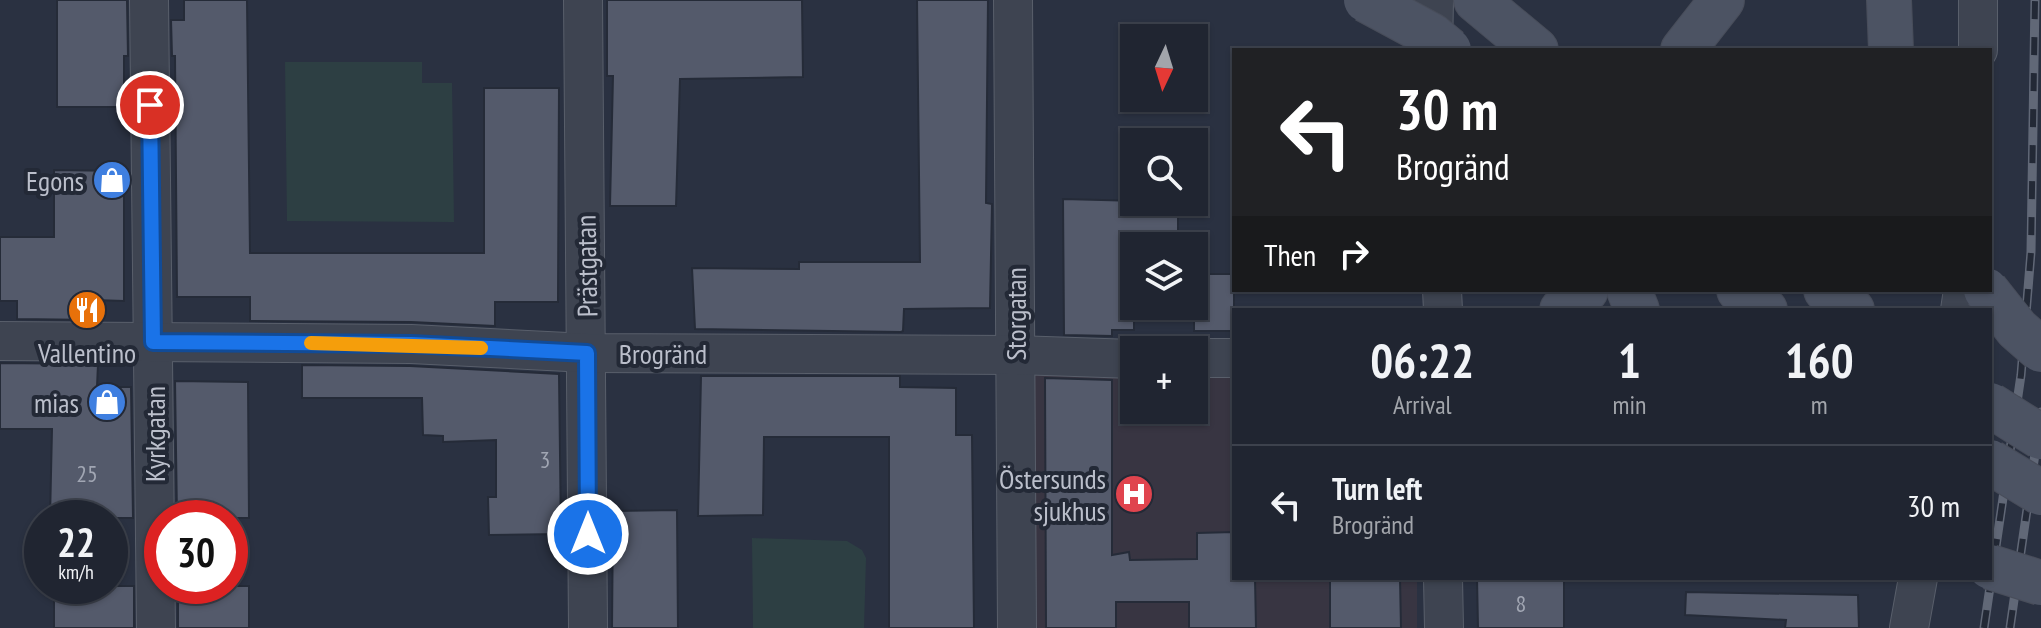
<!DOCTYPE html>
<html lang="en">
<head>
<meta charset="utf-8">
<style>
	:root { --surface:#202531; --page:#2d313d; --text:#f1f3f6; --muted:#a2a5ab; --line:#3d424d }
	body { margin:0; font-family:"PT Sans Narrow",sans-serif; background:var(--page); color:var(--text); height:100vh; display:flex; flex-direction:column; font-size:30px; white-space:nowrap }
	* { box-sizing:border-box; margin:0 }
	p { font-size:26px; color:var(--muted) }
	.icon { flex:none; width:44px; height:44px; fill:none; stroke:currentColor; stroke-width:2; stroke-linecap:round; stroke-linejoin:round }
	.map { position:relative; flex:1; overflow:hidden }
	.sheet { position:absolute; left:1232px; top:308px; width:760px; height:272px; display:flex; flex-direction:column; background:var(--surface); border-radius:0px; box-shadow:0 2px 6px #0004,0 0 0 2px var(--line) }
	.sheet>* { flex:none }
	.guide { position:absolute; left:1232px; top:48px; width:760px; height:244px; border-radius:0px; box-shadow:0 2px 6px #0004,0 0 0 2px var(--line); background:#202124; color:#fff; overflow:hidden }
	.needle { width:52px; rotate:184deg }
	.tools { position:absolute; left:1120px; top:24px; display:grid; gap:16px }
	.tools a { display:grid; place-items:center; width:88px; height:88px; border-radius:0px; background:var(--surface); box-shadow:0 2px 6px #0004,0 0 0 2px var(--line); font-size:40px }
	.speed { position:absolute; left:24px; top:500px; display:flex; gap:16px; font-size:40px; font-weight:700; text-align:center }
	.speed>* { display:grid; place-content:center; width:104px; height:104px; border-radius:50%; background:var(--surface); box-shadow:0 2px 6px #0004,0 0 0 2px var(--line); line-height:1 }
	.speed small { font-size:20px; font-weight:400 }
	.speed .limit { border:12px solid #d22; background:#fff; color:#111 }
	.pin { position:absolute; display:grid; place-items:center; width:68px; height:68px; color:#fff; margin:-34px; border:4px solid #fff; border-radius:50%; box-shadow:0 2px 8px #0007 }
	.me { position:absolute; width:88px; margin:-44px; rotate:0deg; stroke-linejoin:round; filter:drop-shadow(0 0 6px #0008) }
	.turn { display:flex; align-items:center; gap:28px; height:168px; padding:0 32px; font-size:36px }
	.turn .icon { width:104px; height:104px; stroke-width:2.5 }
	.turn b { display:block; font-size:56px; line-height:68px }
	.then { display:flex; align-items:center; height:76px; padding:0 32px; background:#0003; gap:16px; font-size:30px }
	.eta { display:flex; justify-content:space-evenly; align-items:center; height:136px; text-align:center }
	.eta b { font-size:48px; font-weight:600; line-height:56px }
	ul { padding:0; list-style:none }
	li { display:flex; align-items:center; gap:24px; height:120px; padding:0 32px; border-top:2px solid var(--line) }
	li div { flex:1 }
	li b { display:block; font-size:30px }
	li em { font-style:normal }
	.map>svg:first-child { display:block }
	.medical { fill:#383542 }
	.green { fill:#2d3f43 }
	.building { fill:#545a6b; stroke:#252b38; stroke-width:2 }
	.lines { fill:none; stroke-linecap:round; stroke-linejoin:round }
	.street-casing { stroke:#595f6b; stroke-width:40 }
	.secondary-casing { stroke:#484d5a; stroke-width:46 }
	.street { stroke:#3e4451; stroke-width:38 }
	.secondary { stroke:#4c5363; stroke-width:44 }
	.rail-casing { stroke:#616877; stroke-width:9 }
	.rail { stroke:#232936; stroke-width:6; stroke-dasharray:18; stroke-linecap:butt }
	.secondary-bridge-casing { stroke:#484d5a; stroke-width:46; stroke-linecap:butt }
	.secondary-bridge { stroke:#4c5363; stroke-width:44 }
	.route-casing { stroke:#114b97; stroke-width:20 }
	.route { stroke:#1a73e8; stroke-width:14 }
	.slow { stroke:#f59e0b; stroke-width:14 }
	.labels { text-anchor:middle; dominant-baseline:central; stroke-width:8; stroke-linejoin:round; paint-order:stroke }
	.number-label { font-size:24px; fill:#a1a6b3 }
	.poi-label { font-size:28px; fill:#bbbfcb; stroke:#232936; text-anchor:end }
	.street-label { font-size:28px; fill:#bbbfcb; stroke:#232936 }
</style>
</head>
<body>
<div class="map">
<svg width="2041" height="628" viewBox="0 0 2041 628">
	<rect width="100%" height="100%" fill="#2a3141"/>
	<polygon class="medical" points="1032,362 1134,363 1134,410 1194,410 1194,363 1234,364 1234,578 1417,578 1417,628 1037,628"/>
	<g class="green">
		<polygon points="285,62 422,62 422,83 452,83 454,222 287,221"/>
		<polygon points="752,538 847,541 862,550 866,558 864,628 753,628"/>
	</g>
	<g class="building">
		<polygon points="57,0 127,0 128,56 124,56 124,107 57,107"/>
		<polygon points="184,0 247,0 250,253 484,253 484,88 559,88 558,302 495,302 495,326 411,322 250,321 250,297 177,297 175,56 172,56 171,20 184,20"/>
		<polygon points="607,0 802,0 803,77 680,79 676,206 610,206 613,76 607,76"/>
		<polygon points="917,0 988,0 986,203 992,204 990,308 904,309 903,331 901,332 695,329 692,268 799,269 799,262 920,262"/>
		<polygon points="54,170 124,171 124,301 94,300 94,320 17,319 17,301 0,301 0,237 54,237"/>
		<polygon points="1063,199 1178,202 1178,246 1134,246 1134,330 1112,330 1112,336 1064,335"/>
		<rect x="1194" y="274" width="40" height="57"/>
		<polygon points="0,363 98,364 97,387 131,387 133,518 50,518 52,429 0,429"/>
		<polygon points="302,365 410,366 559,374 561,534 489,535 488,497 496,497 496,440 443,442 443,436 423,435 422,398 302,398"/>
		<polygon points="701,376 900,376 900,387 956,388 956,435 972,435 974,628 889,628 889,437 764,437 763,515 698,516"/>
		<polygon points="1045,378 1112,380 1112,555 1129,552 1130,560 1197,559 1197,533 1234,532 1234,578 1255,578 1256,628 1189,628 1189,602 1116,602 1116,628 1046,628"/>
		<polygon points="175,381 248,382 249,518 177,518"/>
		<polygon points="677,510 678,628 612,628 613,511"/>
		<polygon points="1330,578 1400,578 1401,628 1330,628"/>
		<polygon points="1477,578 1564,578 1564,628 1478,628"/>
		<rect x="54" y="586" width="80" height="42"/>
		<rect x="178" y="586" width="71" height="42"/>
		<polygon points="1686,592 1858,595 1859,628 1785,628 1786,620 1685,615"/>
	</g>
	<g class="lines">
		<defs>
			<g id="street">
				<polyline points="149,0 156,628"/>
				<polyline points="583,0 588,628"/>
				<polyline points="1013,0 1017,628"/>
				<polyline points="1433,50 1434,0"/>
				<polyline points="1978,50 1978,0"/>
				<polyline points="1442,290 1443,310"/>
				<polyline points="1960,310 1963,290"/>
				<polyline points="0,341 411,344 587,353 1015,355 1134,359"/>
				<polyline points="1194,358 1234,358"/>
				<polyline points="1443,578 1444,628"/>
				<polyline points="1909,628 1918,578"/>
			</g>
			<g id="secondary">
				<polyline points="1476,0 1536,50"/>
				<polyline points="1889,0 1891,50"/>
				<polyline points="1683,50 1722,0"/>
				<polyline points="1629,290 1637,310"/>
				<polyline points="1739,290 1765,310"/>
				<polyline points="1826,290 1852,310"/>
				<polyline points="1562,310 1586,290"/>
			</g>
		</defs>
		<use href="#street" class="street-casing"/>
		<use href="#secondary" class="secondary-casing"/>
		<use href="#street" class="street"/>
		<use href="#secondary" class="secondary"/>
		<defs>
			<g id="rail">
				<polyline points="1984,628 2021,375 2031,252 2035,0"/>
				<polyline points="2010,628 2041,412"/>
			</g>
		</defs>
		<use href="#rail" class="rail-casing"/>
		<use href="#rail" class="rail"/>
		<defs>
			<g id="secondary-bridge">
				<polyline points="1366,0 1431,35 1449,50"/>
				<polyline points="1986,290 2017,329 2041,350"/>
				<polyline points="1990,405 2041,437"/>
				<polyline points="1990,462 2041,493"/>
				<polyline points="1990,567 2041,583"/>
			</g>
		</defs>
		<use href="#secondary-bridge" class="secondary-bridge-casing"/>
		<use href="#secondary-bridge" class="secondary-bridge"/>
	</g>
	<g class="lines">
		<defs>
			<polyline id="route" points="150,105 153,342 411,344 587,353 588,534"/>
		</defs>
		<use href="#route" class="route-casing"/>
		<use href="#route" class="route"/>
		<polyline class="slow" points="311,343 481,348"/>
	</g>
	<defs>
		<symbol id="shop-disc" viewBox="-11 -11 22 22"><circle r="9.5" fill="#3f7fe0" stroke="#232936"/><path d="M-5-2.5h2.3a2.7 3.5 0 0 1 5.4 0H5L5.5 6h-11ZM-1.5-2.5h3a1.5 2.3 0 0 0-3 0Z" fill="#fff"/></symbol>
		<symbol id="restaurant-disc" viewBox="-11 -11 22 22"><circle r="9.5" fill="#e8710a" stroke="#232936"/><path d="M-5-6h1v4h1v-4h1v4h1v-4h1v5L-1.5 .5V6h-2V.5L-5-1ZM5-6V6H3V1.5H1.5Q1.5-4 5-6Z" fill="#fff"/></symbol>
		<symbol id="hospital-disc" viewBox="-11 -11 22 22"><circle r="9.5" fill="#e0444e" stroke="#232936"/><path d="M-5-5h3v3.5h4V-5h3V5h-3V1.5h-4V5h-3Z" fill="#fff"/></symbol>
	</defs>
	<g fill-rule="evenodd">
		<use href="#shop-disc" x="90" y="158" width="44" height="44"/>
		<use href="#restaurant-disc" x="65" y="288" width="44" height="44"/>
		<use href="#shop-disc" x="85" y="380" width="44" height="44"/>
		<use href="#hospital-disc" x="1112" y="472" width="44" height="44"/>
	</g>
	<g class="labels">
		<g class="number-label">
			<text x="545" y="459">3</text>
			<text x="87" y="473">25</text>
			<text x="1521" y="603">8</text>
		</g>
		<g class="poi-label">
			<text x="84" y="180">Egons</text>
			<text x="87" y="352" text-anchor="middle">Vallentino</text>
			<text x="79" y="402">mias</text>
			<text x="1106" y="478">Östersunds<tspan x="1106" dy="32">sjukhus</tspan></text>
		</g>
		<g class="street-label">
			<text transform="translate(586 266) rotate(-91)">Prästgatan</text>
			<text transform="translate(1015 314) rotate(-90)">Storgatan</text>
			<text x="663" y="353">Brogränd</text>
			<text transform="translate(154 434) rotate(-90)">Kyrkgatan</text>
		</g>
	</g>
</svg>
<div class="tools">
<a><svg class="needle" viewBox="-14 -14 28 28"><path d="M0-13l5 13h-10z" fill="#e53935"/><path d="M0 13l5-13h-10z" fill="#a2a5ab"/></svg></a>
<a><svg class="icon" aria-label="search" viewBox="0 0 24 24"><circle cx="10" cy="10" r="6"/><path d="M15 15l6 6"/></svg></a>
<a><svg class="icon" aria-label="layers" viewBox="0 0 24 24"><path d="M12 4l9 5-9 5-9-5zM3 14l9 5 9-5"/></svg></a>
<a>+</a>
</div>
<div class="speed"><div>22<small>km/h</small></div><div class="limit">30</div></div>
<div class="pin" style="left:150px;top:105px;background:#d93025"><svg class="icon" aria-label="arrive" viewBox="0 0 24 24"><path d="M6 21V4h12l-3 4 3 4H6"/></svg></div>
<svg class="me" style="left:588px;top:534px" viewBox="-20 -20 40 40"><circle r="17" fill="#1a73e8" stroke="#fff" stroke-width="3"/><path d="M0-11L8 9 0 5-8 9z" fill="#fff"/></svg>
<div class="guide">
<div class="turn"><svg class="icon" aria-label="left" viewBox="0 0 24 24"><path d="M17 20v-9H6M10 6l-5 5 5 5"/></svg><div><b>30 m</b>Brogränd</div></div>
<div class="then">Then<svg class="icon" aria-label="right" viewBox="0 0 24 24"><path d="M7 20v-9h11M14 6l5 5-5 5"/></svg></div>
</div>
<section class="sheet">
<div class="eta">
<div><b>06:22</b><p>Arrival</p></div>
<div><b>1</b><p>min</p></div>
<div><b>160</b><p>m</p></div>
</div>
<ul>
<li><svg class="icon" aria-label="left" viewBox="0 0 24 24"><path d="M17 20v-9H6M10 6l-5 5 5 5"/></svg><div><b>Turn left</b><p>Brogränd</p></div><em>30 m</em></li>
</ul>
</section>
</div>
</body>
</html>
